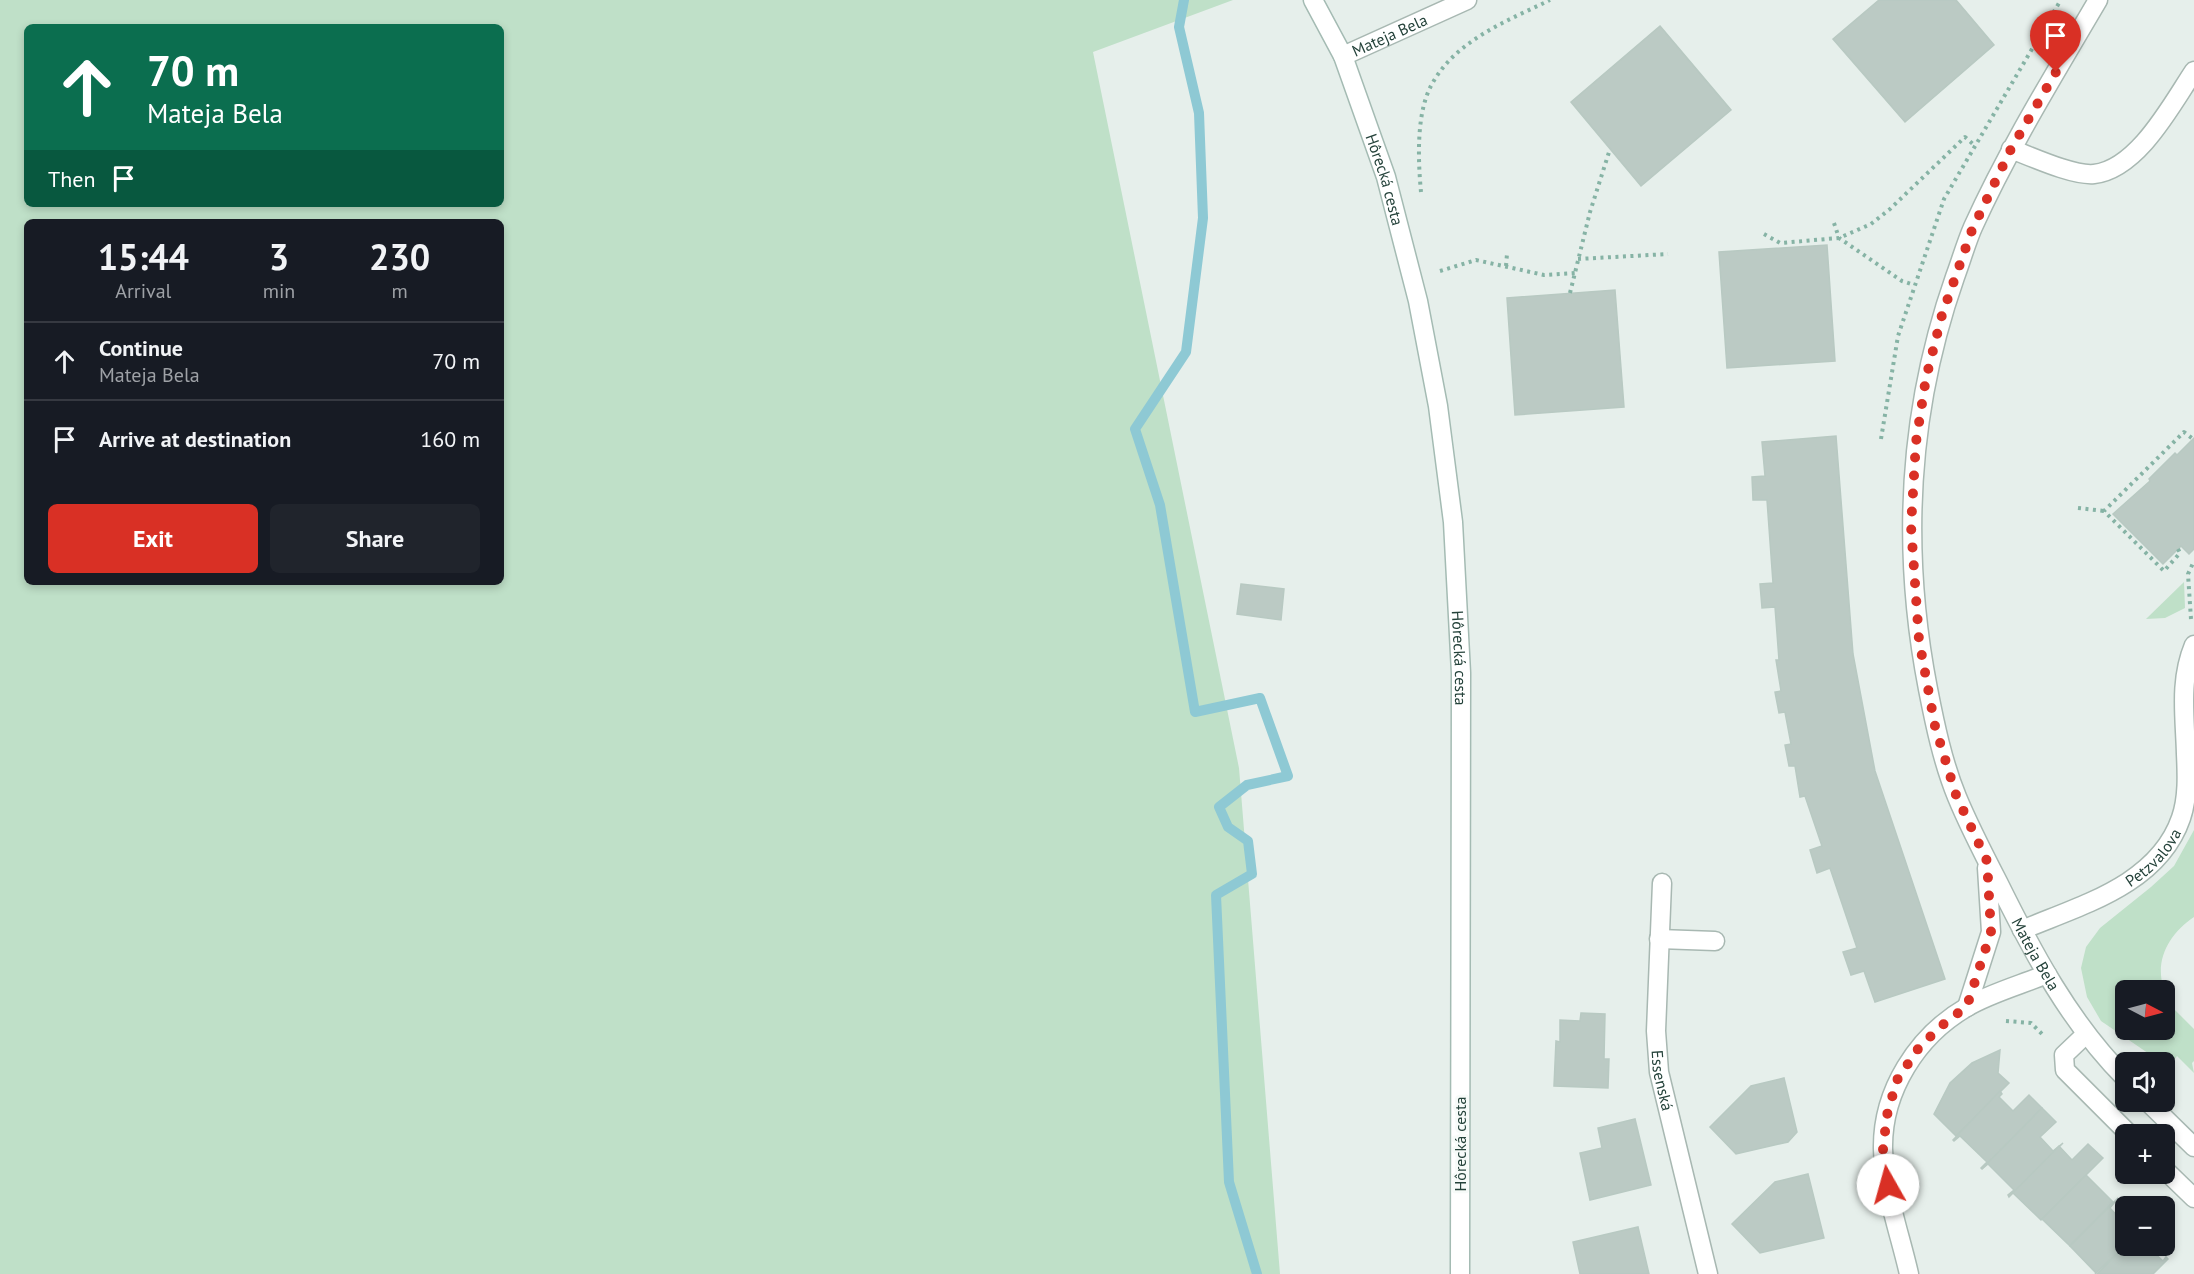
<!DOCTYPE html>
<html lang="en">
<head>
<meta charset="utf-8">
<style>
	:root { --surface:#171b24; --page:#20242c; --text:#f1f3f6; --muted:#9ea1a6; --line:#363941; --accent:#d93025 }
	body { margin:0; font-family:"PT Sans",sans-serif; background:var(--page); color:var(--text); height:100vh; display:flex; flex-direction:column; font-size:22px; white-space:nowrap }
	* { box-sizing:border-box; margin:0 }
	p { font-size:20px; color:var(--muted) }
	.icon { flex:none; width:33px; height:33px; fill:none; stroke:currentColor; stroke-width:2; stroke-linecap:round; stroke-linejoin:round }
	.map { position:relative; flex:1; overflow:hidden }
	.details { position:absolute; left:24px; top:219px; width:480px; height:366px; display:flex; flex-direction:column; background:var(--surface); border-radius:9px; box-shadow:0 3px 9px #0003 }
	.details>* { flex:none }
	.guide { position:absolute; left:24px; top:24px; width:480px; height:183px; border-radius:9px; box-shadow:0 3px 9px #0003; background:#0b6e4f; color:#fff; overflow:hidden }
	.needle { width:39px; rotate:96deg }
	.tools { position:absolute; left:2115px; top:980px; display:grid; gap:12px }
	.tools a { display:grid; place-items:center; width:60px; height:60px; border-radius:9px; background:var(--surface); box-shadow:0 3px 9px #0003; font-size:30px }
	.pin { position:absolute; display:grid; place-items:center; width:51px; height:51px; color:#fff; margin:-62px -26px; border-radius:50% 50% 50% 0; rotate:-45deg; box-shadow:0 0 6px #0007 }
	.pin .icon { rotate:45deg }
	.me { position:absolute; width:66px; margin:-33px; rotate:353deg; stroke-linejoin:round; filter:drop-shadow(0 0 4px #0008) }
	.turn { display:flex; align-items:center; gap:21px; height:126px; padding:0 24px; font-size:27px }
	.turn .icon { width:78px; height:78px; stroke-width:2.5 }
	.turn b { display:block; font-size:42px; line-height:51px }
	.then { display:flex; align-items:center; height:57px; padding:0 24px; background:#0003; gap:12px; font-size:22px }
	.eta { display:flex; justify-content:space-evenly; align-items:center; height:102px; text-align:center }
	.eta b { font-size:36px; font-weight:700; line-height:42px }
	.primary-button { display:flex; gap:12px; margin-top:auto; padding:12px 24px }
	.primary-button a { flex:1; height:69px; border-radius:9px; background:var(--accent); color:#fff; font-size:24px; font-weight:700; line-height:69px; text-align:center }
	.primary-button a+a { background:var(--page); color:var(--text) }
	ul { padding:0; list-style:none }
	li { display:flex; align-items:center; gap:18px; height:78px; padding:0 24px; border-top:2px solid var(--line) }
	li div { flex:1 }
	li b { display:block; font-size:22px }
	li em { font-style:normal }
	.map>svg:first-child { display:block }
	.green { fill:#bfe0c8; fill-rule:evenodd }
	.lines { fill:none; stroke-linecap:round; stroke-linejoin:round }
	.stream { stroke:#8ec9d4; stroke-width:10 }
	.building { fill:#bbcac4; stroke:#b8c9c2; stroke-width:1.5 }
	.lane-casing { stroke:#a8b8b2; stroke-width:21 }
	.street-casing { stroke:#a8b8b2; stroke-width:21 }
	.secondary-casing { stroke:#a4bbb3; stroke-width:21 }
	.path { stroke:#86b3a5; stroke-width:4; stroke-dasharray:3 4.5; stroke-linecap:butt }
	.lane { stroke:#fff; stroke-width:18 }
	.street { stroke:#fff; stroke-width:18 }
	.secondary { stroke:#fff; stroke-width:18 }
	.route { stroke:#d93025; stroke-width:10; stroke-dasharray:0 18 }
	.labels { text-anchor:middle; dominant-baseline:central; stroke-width:6; stroke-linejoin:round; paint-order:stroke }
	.street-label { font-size:16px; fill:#24423a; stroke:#f7fbf9 }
</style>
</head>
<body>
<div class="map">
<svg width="2194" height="1274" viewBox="0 0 2194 1274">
	<rect width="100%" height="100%" fill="#e6efeb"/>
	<g class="green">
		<path d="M 0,0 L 1233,0 L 1093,52 L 1239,768 L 1280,1274 L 0,1274 ZM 27,27 L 501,27 L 501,204 L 27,204 ZM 27,222 L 501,222 L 501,582 L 27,582 Z"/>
		<polygon points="2184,582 2185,608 2165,618 2146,619"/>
		<path d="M 2194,830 L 2194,917 C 2169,934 2154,960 2164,990 L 2126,990 L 2126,1029 L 2164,1029 L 2165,992 L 2168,1003 L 2194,1029 L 2194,1061 L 2192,1063 L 2194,1073 L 2177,1056 L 2168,1067 L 2164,1062 L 2161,1062 L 2101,1021 L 2087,997 L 2081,968 L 2086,947 L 2100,928 L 2151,887 L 2174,866 Z"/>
	</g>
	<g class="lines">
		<polyline class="stream" points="1184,0 1179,27 1199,113 1203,218 1186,352 1135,429 1160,505 1195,712 1260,698 1288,776 1247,785 1219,807 1228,827 1248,841 1252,874 1216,895 1229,1182 1257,1274"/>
	</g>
	<g class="building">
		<polygon points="1879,0 1956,0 1994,45 1905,122 1833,39"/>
		<polygon points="1660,26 1731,110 1641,186 1571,102"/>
		<polygon points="1827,245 1835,361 1727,368 1719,252"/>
		<polygon points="1615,290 1624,407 1515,415 1507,298"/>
		<polygon points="1836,436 1853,654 1875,771 1945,979 1875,1002 1864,971 1851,975 1843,952 1857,948 1830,868 1817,873 1810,850 1822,846 1805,796 1800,797 1795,766 1789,766 1785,745 1791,744 1785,712 1779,713 1775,692 1781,691 1776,660 1779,660 1775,607 1762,608 1760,584 1773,583 1767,500 1753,500 1752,477 1765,476 1762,442"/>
		<polygon points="2194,438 2194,549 2189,554 2181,546 2163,564 2113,514 2150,481 2149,479 2175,453 2177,455"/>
		<polygon points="1241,584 1284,589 1281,620 1237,614"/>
		<polygon points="1581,1013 1605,1014 1604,1059 1609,1059 1608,1088 1554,1086 1556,1041 1560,1042 1560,1020 1580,1021"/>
		<polygon points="2000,1050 1998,1073 2009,1083 1956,1136 1934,1114 1950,1083 1972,1063"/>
		<polygon points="1784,1078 1797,1132 1788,1142 1736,1154 1710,1127 1751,1086"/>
		<polygon points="2000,1091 2002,1094 1999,1097 2013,1111 2029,1095 2042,1108 1982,1169 1981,1168 1987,1162 1960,1136 1954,1141 1953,1140"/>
		<polygon points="2042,1108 2056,1122 2040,1137 2053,1151 2063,1143 2009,1197 2008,1195 2014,1190 1988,1164 1982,1169"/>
		<polygon points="1635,1119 1651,1185 1590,1200 1580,1153 1602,1148 1598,1128"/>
		<polygon points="2088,1144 2103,1158 2041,1220 2013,1193 2059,1146 2072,1160"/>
		<polygon points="1808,1174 1824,1238 1760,1253 1732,1224 1775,1182"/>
		<polygon points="2086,1175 2113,1202 2070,1246 2042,1219"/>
		<polygon points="2118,1198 2110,1208 2122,1221 2126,1217 2126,1245 2095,1274 2096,1273 2070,1246"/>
		<polygon points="1638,1227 1649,1274 1580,1274 1573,1242"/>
		<polygon points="2126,1245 2152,1245 2149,1248 2163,1261 2166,1257 2168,1259 2153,1274 2097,1274"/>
	</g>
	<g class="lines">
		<defs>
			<path id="lane" d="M 2011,149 C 2032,157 2073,176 2094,174 C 2138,169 2172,104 2194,71"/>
			<g id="street">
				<path id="s1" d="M 2098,0 C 2054,75 2009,148 1973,227 C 1966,243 1961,261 1955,277 C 1908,411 1901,550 1928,689 C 1935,725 1943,763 1957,797 C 1969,826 1984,855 1998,882 C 2033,953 2070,1023 2126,1079"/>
				<path id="s2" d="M 1343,56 L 1467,0"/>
				<path id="s3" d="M 1662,883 L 1656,1031 L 1659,1072 L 1708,1274"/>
				<path id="s4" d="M 2022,930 C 2081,905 2158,885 2181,818 C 2188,798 2187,774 2186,754 C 2185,716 2179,681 2194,645"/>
				<polyline points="1659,939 1715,941"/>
				<polyline points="1967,1007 1991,932 1987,868"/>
				<polyline points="2085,1035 2064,1055 2065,1070 2129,1134"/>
				<polyline points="2147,1101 2194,1147"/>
				<polyline points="2164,1169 2194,1198"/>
				<path d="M 1909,1274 C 1900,1234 1884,1191 1883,1149 C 1882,1091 1917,1036 1967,1007 C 1988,994 2023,984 2047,974"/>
			</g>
			<g id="secondary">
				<path id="s5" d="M 1313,0 L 1343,56 L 1386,177 L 1418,301 L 1438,406 L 1453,522 L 1461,673 L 1460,1274"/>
			</g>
		</defs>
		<use href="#lane" class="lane-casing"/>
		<use href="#street" class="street-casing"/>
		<use href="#secondary" class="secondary-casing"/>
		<g class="path">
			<path d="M 1421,192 C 1418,160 1416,112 1432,84 C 1456,40 1507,21 1550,0"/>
			<polyline points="1834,223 1839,238 1902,281 1914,285"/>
			<polyline points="1764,234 1780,243 1839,238 1871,224 1890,209 1965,137 1974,145"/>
			<polyline points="1578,259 1668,254"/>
			<polyline points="1506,266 1507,254"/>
			<polyline points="1440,271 1476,260 1544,275 1575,273"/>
			<polyline points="1570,293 1590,212 1610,149"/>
			<polyline points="1881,439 1898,336 1944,199 2059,3"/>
			<polyline points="2078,508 2104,511"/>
			<polyline points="2178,549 2180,553 2164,571 2104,511 2184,432 2193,439"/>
			<polyline points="2191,619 2188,574 2194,561"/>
			<polyline points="2006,1021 2031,1023 2044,1036"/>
		</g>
		<use href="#lane" class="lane"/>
		<use href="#street" class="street"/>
		<use href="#secondary" class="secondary"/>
	</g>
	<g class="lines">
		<polyline class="route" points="1888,1185 1883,1149 1887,1115 1897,1080 1918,1049 1940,1027 1967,1006 1991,932 1987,861 1956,795 1935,726 1919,640 1911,526 1916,442 1926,378 1942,315 1972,230 2011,149 2056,72"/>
	</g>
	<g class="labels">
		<g class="street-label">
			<text stroke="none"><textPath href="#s2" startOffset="51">Mateja Bela</textPath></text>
			<text stroke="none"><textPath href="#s5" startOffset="194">Hôrecká cesta</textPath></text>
			<text stroke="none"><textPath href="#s5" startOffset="680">Hôrecká cesta</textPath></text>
			<text stroke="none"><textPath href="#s4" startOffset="152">Petzvalova</textPath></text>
			<text stroke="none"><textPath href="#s1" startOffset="1018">Mateja Bela</textPath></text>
			<text stroke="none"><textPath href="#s3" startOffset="198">Essenská</textPath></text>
			<text transform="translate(1460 1144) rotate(-90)">Hôrecká cesta</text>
		</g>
	</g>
</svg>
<div class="tools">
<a><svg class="needle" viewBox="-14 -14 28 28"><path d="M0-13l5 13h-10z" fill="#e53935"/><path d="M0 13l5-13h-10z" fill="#9ea1a6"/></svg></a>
<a><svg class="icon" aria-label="sound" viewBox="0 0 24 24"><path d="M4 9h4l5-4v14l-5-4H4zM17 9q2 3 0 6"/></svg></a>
<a>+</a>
<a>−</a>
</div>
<div class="pin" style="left:2056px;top:72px;background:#d93025"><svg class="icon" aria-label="arrive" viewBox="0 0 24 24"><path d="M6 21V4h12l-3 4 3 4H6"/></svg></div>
<svg class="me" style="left:1888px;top:1185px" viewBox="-20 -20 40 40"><circle r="19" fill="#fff"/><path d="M0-13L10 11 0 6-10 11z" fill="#d93025"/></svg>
<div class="guide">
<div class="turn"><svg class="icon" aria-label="ahead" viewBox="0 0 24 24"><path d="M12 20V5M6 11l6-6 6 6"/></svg><div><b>70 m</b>Mateja Bela</div></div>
<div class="then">Then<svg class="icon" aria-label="arrive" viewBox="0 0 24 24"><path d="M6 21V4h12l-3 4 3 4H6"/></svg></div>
</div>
<section class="details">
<div class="eta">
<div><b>15:44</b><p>Arrival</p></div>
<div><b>3</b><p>min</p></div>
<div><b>230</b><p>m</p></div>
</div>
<ul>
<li><svg class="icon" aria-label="ahead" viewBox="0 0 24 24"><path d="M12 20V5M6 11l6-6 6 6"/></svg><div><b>Continue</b><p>Mateja Bela</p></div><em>70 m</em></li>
<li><svg class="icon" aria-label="arrive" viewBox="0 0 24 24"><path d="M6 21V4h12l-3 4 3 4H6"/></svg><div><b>Arrive at destination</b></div><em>160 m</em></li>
</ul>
<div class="primary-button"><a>Exit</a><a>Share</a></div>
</section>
</div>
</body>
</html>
